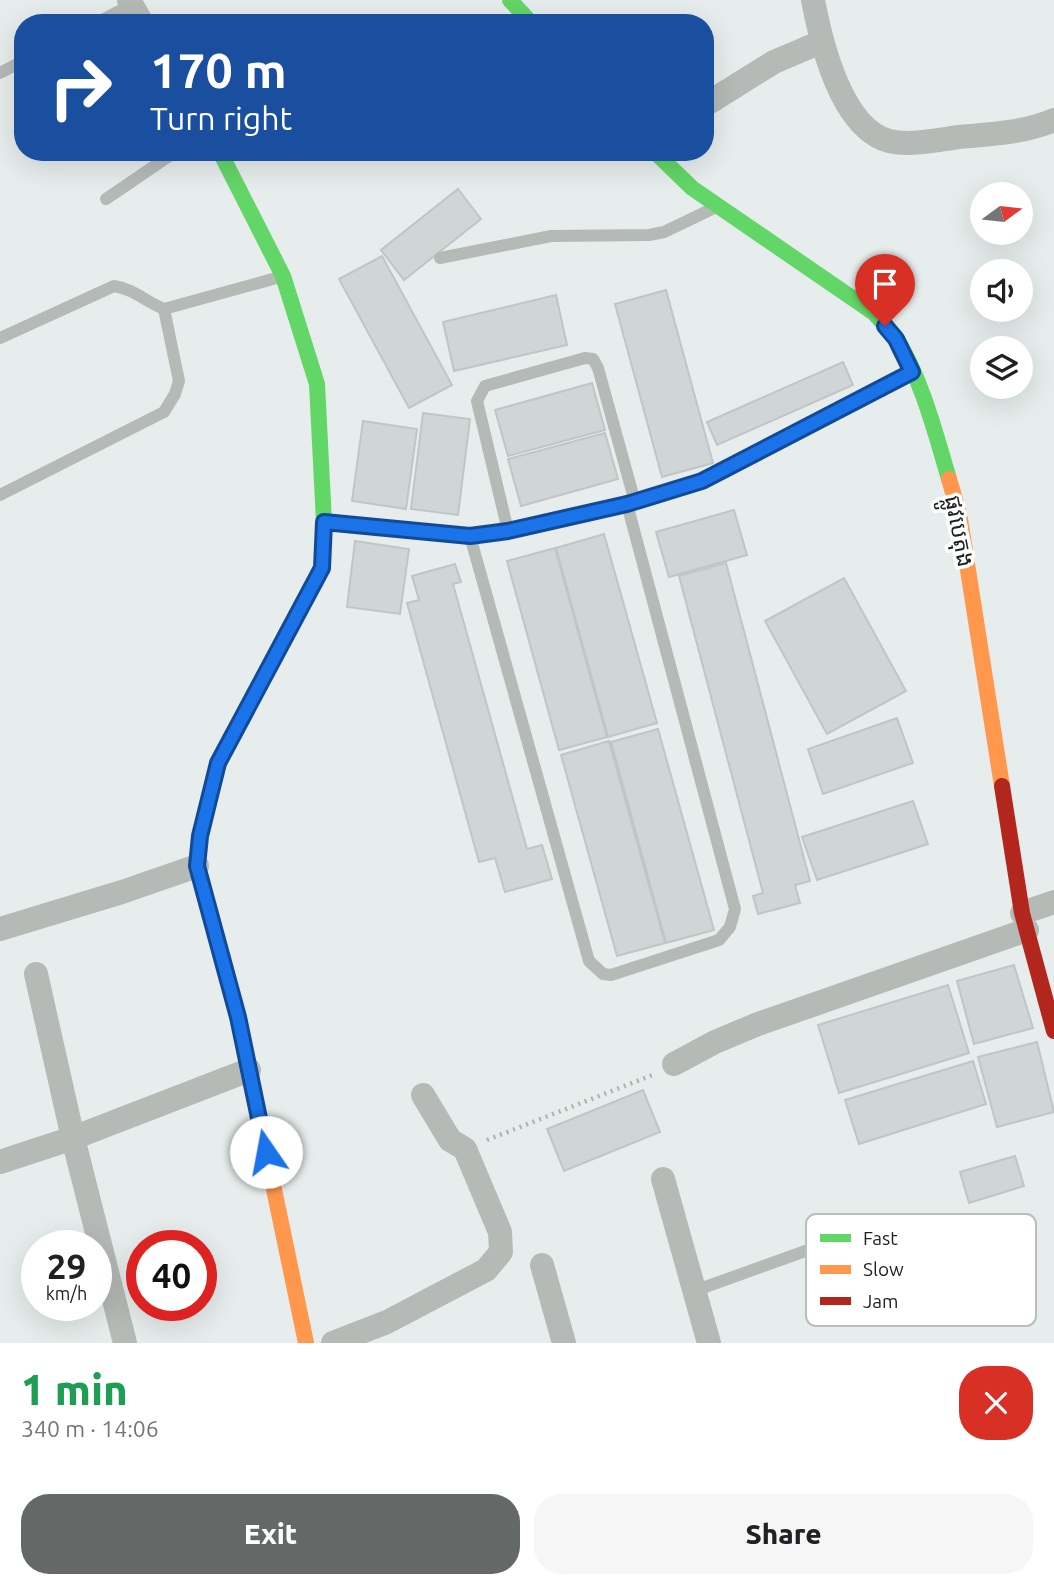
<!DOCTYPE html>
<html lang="en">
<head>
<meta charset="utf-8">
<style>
	:root { --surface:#fff; --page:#f6f6f6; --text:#202124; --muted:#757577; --accent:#646968 }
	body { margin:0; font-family:Ubuntu,"Noto Sans Khmer",sans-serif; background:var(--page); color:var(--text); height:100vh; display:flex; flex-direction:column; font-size:26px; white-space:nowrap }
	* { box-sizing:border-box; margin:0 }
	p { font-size:23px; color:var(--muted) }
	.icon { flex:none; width:38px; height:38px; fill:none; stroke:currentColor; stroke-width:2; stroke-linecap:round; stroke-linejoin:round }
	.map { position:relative; height:1343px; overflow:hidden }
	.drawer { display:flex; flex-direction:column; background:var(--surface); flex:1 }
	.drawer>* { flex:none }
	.hud { position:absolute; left:14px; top:14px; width:700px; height:147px; border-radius:28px; box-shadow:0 7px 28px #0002; background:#1a4fa0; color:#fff; overflow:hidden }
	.needle { width:46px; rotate:75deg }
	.controls { position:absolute; left:970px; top:182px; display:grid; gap:14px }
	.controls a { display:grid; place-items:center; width:63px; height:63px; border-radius:50%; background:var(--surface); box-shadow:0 7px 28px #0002; font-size:35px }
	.speed { position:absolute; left:21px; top:1230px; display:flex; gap:14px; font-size:35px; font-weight:700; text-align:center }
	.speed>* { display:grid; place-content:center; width:91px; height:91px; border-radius:50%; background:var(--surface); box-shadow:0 7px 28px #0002; line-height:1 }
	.speed small { font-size:18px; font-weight:400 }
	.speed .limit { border:10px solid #d22; background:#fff; color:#111 }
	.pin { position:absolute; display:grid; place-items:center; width:60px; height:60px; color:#fff; margin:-72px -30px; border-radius:50% 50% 50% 0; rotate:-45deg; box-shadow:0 0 7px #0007 }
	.pin .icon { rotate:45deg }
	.me { position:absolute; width:77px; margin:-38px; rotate:348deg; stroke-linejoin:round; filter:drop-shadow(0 0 5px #0008) }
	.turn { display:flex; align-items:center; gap:24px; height:147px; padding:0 21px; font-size:32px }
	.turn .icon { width:91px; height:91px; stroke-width:2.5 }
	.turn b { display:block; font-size:49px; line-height:60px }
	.round { display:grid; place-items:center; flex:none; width:74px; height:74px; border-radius:28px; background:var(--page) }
	.summary { display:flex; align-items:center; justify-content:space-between; height:119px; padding:0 21px }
	h1 { font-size:42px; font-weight:800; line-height:52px; color:#1e9e55 }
	.action { display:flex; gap:14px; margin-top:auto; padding:14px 21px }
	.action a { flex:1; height:80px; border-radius:28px; background:var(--accent); color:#fff; font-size:28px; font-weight:800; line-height:80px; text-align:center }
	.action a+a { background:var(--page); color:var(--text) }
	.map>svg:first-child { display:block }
	.building { fill:#d0d5d5; stroke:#c1c5c6; stroke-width:2 }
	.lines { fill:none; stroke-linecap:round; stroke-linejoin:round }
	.path { stroke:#acb1ae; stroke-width:4.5; stroke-dasharray:2 5; stroke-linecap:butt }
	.lane { stroke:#b5bab6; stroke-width:12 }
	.street { stroke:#b5bab6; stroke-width:24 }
	.fast { stroke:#63d668; stroke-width:16 }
	.slow { stroke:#ff974d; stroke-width:16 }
	.jam { stroke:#b3261e; stroke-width:16 }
	.route-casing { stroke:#114b97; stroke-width:18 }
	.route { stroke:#1a73e8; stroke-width:12 }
	.labels { text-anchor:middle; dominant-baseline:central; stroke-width:7; stroke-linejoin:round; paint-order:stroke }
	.street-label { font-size:23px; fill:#1d2221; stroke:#fff }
	.key { fill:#fff; stroke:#bbbdbc; stroke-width:2 }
	.key-label { font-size:19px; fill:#1d2221 }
</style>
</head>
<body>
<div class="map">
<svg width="1054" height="1343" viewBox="0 0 1054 1343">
	<rect width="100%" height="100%" fill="#e7edec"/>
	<g class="building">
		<polygon points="458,189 481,219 404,280 381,250"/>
		<polygon points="382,256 452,385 409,408 339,279"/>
		<polygon points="666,290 713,463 662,477 615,304"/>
		<polygon points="556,295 567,345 454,371 443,322"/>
		<polygon points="843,362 853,385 717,445 707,422"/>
		<polygon points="592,383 605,430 508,456 495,410"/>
		<polygon points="423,413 470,419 458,515 411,509"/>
		<polygon points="363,421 417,429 406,509 352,501"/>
		<polygon points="605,433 618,479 521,506 508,459"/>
		<polygon points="734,510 747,555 669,577 656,532"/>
		<polygon points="604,534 657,723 608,737 556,548"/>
		<polygon points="355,541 409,549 400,614 347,607"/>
		<polygon points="555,548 607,737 559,750 507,561"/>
		<polygon points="726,563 810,881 795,885 800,903 758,914 753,896 763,893 679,576"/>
		<polygon points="455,564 461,582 453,584 527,849 542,845 552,879 505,892 495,858 479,862 407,603 419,600 412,576"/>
		<polygon points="844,578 906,691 827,734 765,621"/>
		<polygon points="897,718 913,763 823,794 808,749"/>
		<polygon points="658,729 714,930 666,943 611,742"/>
		<polygon points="609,741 665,943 617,956 561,755"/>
		<polygon points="913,801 928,844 817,880 802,837"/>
		<polygon points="1014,965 1033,1028 974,1044 957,981"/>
		<polygon points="948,985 969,1053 839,1093 818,1025"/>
		<polygon points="1037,1042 1054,1112 997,1127 978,1057"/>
		<polygon points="973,1061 986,1104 859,1144 845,1100"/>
		<polygon points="643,1090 660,1132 564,1171 547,1129"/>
		<polygon points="1015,1156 1024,1186 969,1203 960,1172"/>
	</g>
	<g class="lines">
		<polyline class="path" points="487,1140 655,1074"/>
		<g class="lane">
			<polyline points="96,23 131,5"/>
			<polyline points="0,73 23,61"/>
			<polyline points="106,199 175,152"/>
			<polyline points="440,258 551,236 649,235 664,232 712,209"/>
			<path d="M 0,338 L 114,286 C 134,289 146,302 164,309 L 280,277"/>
			<polyline points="0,495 164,412 175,394 179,381 164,309"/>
			<polyline points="327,522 470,536 508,531 627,504 702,481 909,374"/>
			<polyline points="508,531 477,401 485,386 585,358 593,359 598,368 635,502"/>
			<polyline points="470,536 589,961 603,974 611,975 719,940 730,927 735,909 627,504"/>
			<polyline points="694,1291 822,1245"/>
		</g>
		<g class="street">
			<polyline points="129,0 142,23"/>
			<path d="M 813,0 C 821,42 841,128 889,141 C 911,146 937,140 959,137 C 993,134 1022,133 1054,120"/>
			<polyline points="705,105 774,62 821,42"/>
			<polyline points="1022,913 1054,902"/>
			<polyline points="0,929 122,892 197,866"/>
			<polyline points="36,974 73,1138 125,1343"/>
			<polyline points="674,1064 715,1042 758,1024 1027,930"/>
			<polyline points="0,1162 73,1138 249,1070"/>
			<polyline points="663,1179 709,1343"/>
			<polyline points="542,1265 564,1343"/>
			<polyline points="333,1343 387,1322 486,1270 501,1252 500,1232 465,1149 450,1140 423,1095"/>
		</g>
		<g class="fast">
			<polyline points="510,0 531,23"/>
			<polyline points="220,152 283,276 317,384 324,522 322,568 235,731"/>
			<path d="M 655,152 L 692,188 L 874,313 C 881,321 890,329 896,338 C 921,377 936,435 949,479"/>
		</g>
		<g class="slow">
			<polyline points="949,479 959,513 1002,786"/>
			<polyline points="246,1055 306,1343"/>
		</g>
		<g class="jam">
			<polyline points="235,731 218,763 200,836 197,866 238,1017 246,1055"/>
			<polyline points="1002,786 1022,913 1054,1031"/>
		</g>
	</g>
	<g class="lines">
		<defs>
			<polyline id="route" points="266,1152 238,1017 197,866 200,836 218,763 322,568 324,522 470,536 508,531 627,504 702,481 912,372 896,339 885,326"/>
		</defs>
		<use href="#route" class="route-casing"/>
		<use href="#route" class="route"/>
	</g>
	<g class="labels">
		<g class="street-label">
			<text transform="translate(960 531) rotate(79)">ផ្លូវបេតុង</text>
		</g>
	</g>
	<rect x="806" y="1214" width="230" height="112" rx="10" class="key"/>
	<rect x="820" y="1234" width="31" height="8" fill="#63d668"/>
	<rect x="820" y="1265" width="31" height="9" fill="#ff974d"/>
	<rect x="820" y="1297" width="31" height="8" fill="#b3261e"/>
	<g class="key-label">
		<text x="863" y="1245">Fast</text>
		<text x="863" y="1276">Slow</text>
		<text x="863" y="1308">Jam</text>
	</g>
</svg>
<div class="controls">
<a><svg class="needle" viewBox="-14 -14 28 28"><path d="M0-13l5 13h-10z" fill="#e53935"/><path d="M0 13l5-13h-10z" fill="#757577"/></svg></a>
<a><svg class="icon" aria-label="sound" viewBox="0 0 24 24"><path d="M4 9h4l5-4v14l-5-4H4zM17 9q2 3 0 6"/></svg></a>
<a><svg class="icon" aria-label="layers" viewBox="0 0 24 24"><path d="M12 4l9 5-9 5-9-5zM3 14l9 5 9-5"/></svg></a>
</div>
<div class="speed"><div>29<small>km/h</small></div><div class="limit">40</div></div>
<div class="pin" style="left:885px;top:326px;background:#d93025"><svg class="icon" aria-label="arrive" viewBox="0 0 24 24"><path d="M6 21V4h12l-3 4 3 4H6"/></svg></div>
<svg class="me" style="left:266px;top:1152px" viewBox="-20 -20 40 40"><circle r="19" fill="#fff"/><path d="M0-13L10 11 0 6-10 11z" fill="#1a73e8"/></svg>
<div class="hud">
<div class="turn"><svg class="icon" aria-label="right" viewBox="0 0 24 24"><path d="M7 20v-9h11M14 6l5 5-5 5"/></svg><div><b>170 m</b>Turn right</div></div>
</div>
</div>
<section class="drawer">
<div class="summary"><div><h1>1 min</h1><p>340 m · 14:06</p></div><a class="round" style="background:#d93025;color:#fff"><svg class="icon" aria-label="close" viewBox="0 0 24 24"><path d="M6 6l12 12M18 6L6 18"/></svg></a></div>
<div class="action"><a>Exit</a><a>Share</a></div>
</section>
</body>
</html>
